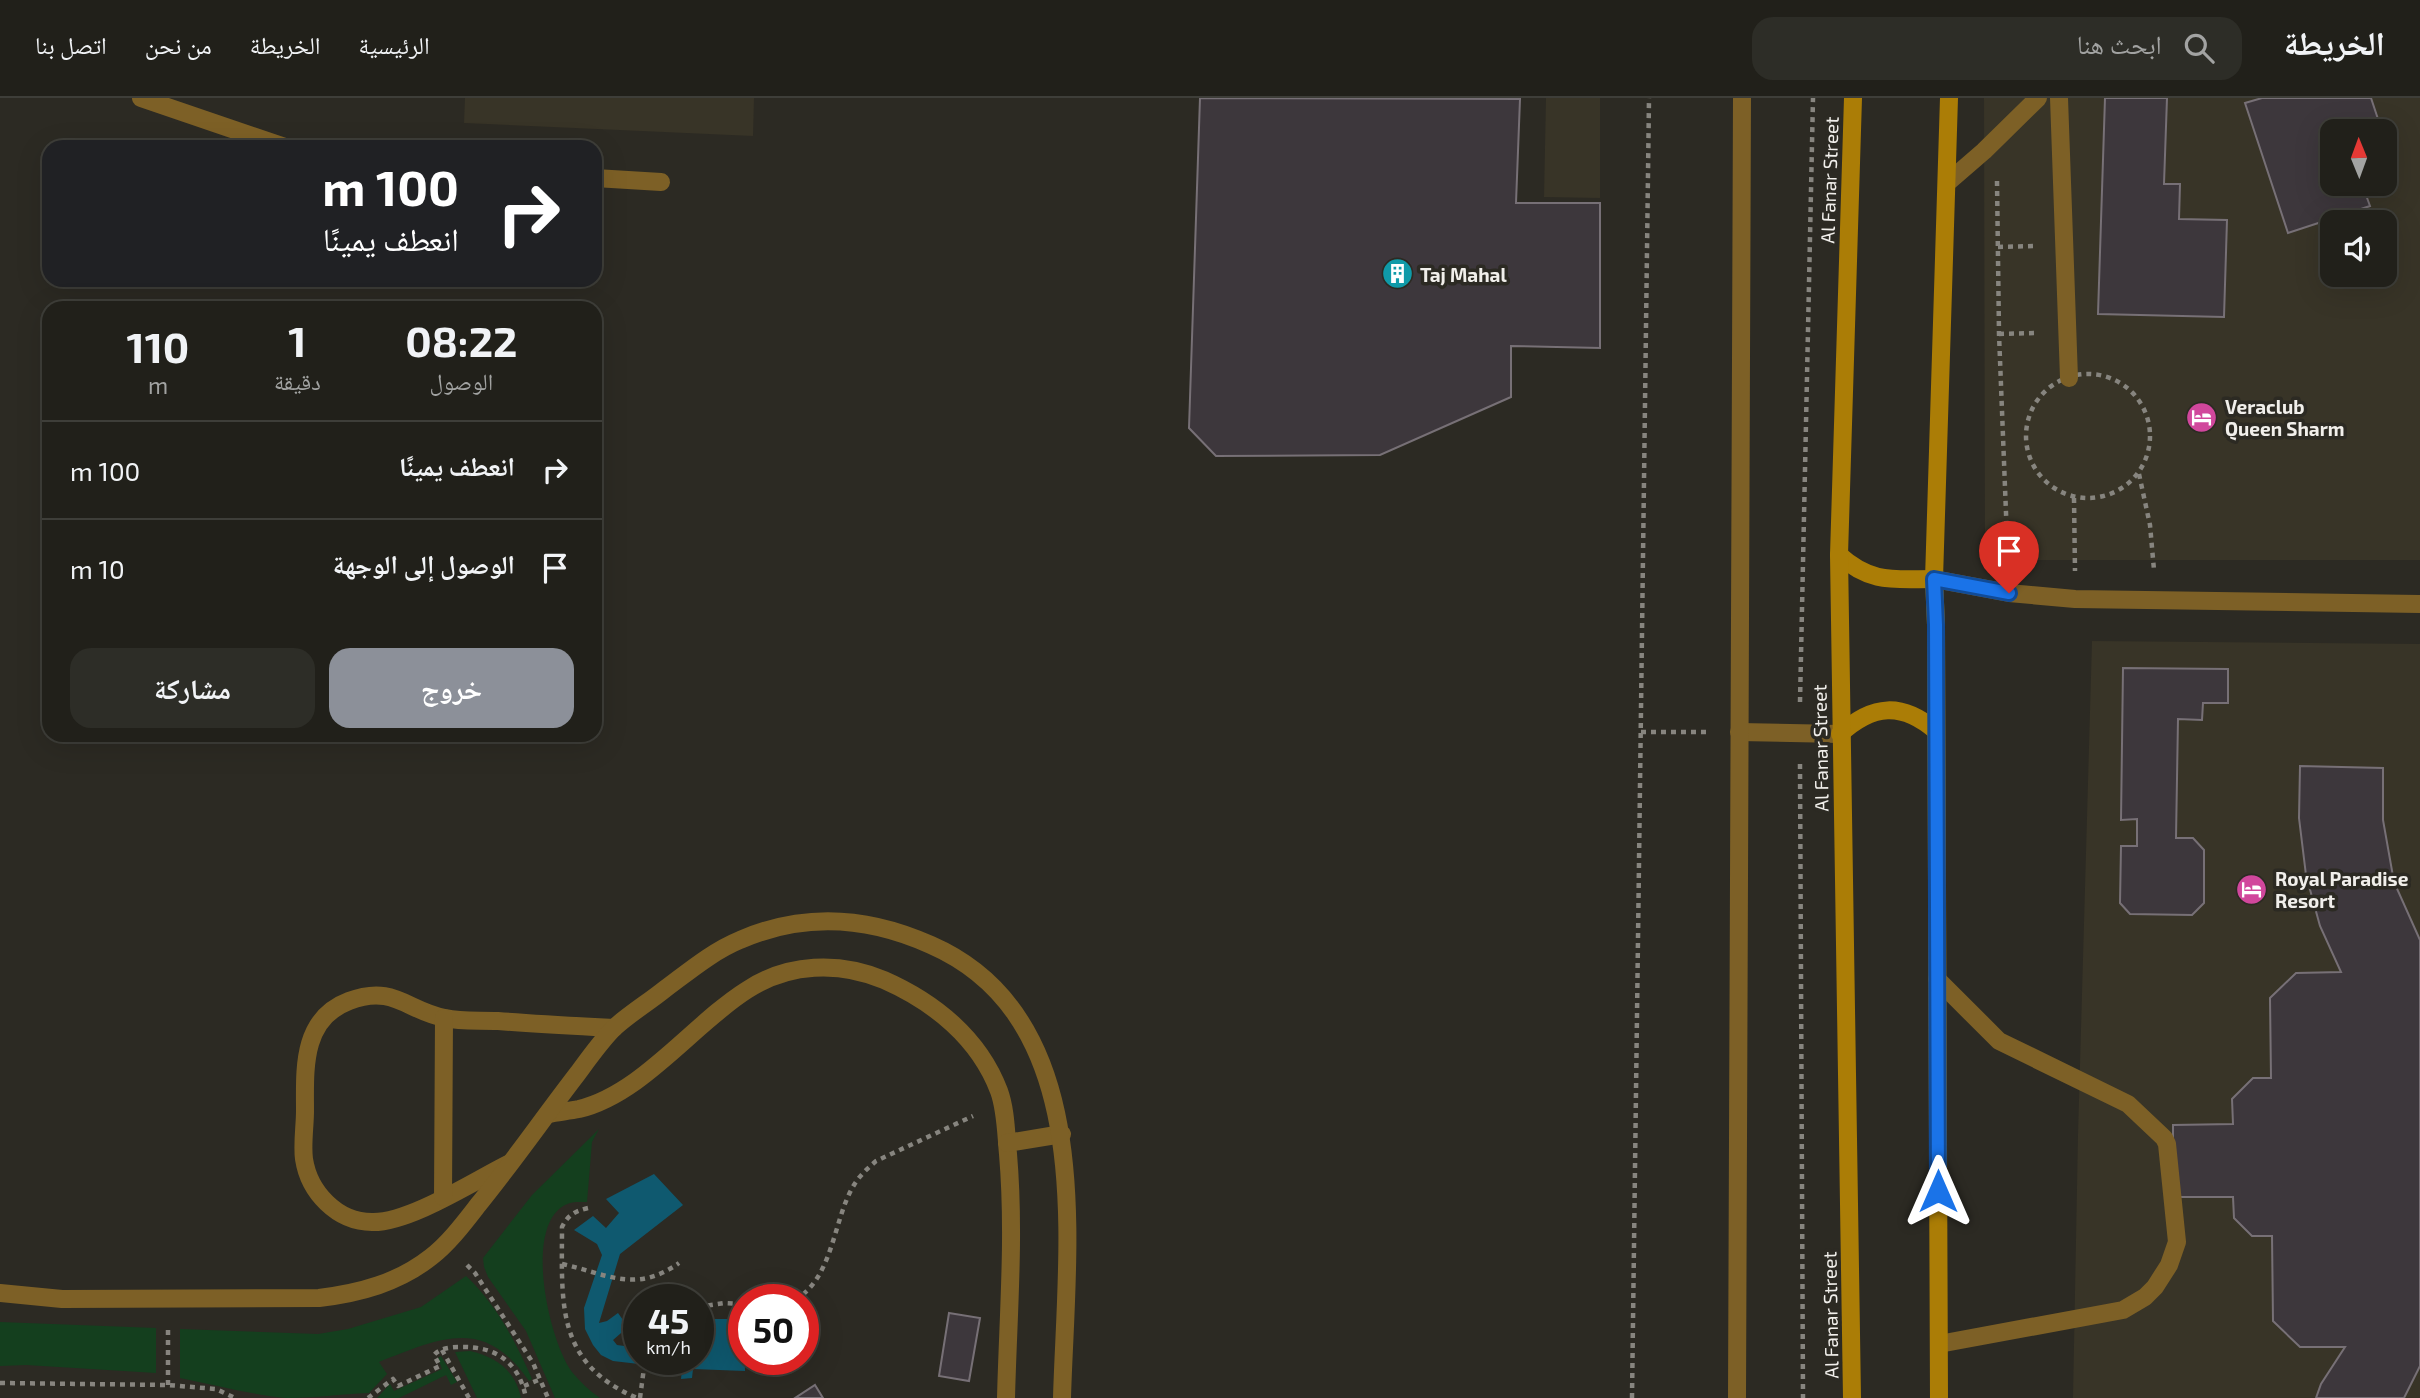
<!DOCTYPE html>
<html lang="ar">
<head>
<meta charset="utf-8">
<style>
	:root { --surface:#21201a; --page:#2d2d27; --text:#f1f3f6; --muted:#a2a3a2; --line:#3e3e39; --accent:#8c9099 }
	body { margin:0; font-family:"Exo 2","Noto Naskh Arabic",sans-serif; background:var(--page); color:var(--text); direction:rtl; height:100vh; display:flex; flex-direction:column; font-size:26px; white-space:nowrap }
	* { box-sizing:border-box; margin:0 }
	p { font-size:23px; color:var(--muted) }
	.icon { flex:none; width:38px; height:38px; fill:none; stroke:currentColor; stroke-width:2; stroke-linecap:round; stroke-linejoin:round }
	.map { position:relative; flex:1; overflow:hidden; direction:ltr }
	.drawer { position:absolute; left:42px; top:203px; width:560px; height:441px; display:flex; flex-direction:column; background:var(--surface); border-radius:21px; box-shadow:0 7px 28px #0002,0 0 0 2px var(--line); direction:rtl }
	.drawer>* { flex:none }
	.top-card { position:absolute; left:42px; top:42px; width:560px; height:147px; border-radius:21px; box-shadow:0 7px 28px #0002,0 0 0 2px var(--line); direction:rtl; background:#202124; color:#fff; overflow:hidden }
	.needle { width:46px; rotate:359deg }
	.controls { position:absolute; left:2320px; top:21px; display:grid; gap:14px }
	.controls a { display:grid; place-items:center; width:77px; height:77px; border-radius:14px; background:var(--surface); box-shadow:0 7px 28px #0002,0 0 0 2px var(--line); font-size:35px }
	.speed { position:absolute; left:623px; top:1186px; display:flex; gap:14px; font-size:35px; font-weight:700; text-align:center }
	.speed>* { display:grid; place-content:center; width:91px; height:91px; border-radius:50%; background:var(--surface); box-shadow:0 7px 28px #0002,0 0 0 2px var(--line); line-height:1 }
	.speed small { font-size:18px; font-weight:400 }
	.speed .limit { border:10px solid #d22; background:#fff; color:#111 }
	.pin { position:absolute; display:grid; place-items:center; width:60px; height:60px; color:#fff; margin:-72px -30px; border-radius:50% 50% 50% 0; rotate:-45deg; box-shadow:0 0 7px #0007 }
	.pin .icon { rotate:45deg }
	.me { position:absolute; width:77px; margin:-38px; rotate:0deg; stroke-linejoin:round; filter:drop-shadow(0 0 5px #0008) }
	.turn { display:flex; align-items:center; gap:24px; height:147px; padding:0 28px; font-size:32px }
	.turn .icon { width:91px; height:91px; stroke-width:2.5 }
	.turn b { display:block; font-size:49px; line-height:60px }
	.eta { display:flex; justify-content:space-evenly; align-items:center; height:119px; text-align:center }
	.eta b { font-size:42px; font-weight:700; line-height:49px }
	.button { display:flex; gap:14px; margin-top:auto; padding:14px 28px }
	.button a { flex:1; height:80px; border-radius:21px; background:var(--accent); color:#fff; font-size:28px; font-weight:700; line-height:80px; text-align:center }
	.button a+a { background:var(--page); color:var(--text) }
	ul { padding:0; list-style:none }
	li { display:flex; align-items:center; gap:21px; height:98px; padding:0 28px; border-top:2px solid var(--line) }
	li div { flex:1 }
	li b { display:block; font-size:26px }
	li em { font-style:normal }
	header { display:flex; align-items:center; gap:42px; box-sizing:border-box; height:98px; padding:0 35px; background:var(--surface); border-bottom:2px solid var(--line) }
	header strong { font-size:33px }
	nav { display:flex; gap:38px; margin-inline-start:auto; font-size:24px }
	.search { width:490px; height:63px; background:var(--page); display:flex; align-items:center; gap:18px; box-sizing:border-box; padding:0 24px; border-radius:21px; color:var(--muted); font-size:26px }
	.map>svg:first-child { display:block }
	.built { fill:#383427; fill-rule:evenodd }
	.green { fill:#143f1e }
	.water { fill:#0f596f }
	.building { fill:#3d373c; stroke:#777076; stroke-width:2 }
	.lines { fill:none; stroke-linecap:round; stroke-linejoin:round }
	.path { stroke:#87857f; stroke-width:4.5; stroke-dasharray:5 5; stroke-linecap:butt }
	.service { stroke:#7d6026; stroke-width:18 }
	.minor { stroke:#7d6026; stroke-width:18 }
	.secondary { stroke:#ab7d06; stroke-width:18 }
	.route-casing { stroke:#114b97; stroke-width:18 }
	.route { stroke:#1a73e8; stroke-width:12 }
	.labels { text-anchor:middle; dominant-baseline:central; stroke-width:7; stroke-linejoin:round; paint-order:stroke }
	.street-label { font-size:19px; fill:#f1efeb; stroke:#2c2a23 }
	.poi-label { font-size:19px; font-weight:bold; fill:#f1efeb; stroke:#2c2a23; text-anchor:start }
</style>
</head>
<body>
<header>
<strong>الخريطة</strong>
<div class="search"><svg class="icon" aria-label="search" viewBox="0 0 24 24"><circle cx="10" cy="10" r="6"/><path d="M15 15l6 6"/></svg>ابحث هنا</div>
<nav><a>الرئيسية</a><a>الخريطة</a><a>من نحن</a><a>اتصل بنا</a></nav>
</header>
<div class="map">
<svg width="2420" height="1300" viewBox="0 0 2420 1300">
	<rect width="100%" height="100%" fill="#2c2a23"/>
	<g class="built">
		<polygon points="465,0 754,0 753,38 464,25"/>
		<polygon points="1546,0 1600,0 1600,100 1544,99"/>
		<path d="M 1984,0 L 2420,0 L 2420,462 L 1985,462 ZM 2333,33 L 2385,33 L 2385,86 L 2333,86 ZM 2333,124 L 2385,124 L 2385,177 L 2333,177 Z"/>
		<polygon points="2092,543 2420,546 2420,1300 2073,1300 2078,1037"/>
	</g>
	<g class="green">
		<path d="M 599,1031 L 592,1044 L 587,1104 C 580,1104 572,1103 565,1107 C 523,1129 549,1243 572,1274 C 580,1284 590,1293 600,1300 L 555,1300 L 526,1233 L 488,1179 L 484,1169 L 483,1160 L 532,1097 Z"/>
		<path d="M 466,1178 C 496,1206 516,1244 532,1281 L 529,1283 C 484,1218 441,1240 379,1264 L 387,1276 L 369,1295 C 341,1296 315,1300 287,1300 C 252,1297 215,1287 180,1280 L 180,1231 L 318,1236 L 348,1231 L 421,1209 Z"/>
		<polygon points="0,1224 156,1230 156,1275 26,1267 0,1268"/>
		<path d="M 470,1253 C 496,1259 515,1272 521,1300 L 477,1300 L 455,1254 Z"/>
		<polygon points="441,1258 457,1284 451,1287 446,1277 399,1300 377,1300 390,1286 394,1293 442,1271 438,1260"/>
	</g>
	<polygon class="water" points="654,1076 683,1107 620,1156 599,1225 607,1223 618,1215 628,1229 613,1242 617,1247 639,1250 639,1262 698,1262 698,1221 744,1221 745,1273 693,1271 692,1280 681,1281 682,1271 613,1263 601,1257 593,1247 585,1231 584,1210 602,1157 597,1146 574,1132 593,1118 606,1130 619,1115 606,1101"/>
	<g class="building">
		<polygon points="1200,0 1520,1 1516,105 1600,105 1600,250 1511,248 1511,299 1380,357 1216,358 1189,330"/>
		<polygon points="2105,0 2167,0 2164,86 2180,86 2179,121 2227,122 2224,219 2098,216"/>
		<polygon points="2262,0 2371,0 2380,27 2362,33 2333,33 2333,86 2362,86 2370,108 2288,135 2245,5"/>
		<polygon points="2123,570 2228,571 2228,605 2203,605 2202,622 2178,621 2176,740 2193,740 2204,752 2204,805 2192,817 2130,816 2120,805 2121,748 2137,748 2137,721 2121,722"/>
		<polygon points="2300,668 2383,670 2383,722 2394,784 2420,842 2420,1268 2404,1300 2316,1300 2321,1286 2345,1249 2300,1249 2273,1223 2272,1138 2252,1138 2234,1120 2233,1099 2173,1099 2173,1027 2233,1026 2232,1001 2253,980 2271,980 2270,900 2296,875 2341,874 2320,828 2306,777 2299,720"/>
		<polygon points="949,1215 980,1220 969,1283 939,1278"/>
		<polygon points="815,1287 823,1300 795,1300"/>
	</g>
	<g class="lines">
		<g class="path">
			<polyline points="1997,83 1999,236 2008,466"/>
			<polyline points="1998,149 2036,148"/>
			<polyline points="1999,236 2036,235"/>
			<circle cx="2088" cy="338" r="62"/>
			<polyline points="2139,376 2150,427 2154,472"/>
			<polyline points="2074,400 2075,473"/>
			<polyline points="1800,604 1813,0"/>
			<polyline points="1641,634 1710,634"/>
			<polyline points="1800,666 1803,1300"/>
			<path d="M 588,1110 C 575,1113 568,1117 562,1129 C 562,1205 555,1265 637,1300"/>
			<path d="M 562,1166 C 608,1176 635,1196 679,1165"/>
			<polyline points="467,1167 475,1175 533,1265 548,1300"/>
			<path d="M 795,1202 C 834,1179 833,1121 854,1087 C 860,1077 868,1070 876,1063 L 973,1018"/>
			<polyline points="698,1209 724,1205 744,1206"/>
			<polyline points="168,1232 168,1287"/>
			<polyline points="442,1252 469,1300"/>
			<polyline points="0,1285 168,1287 216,1291 235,1300"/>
			<polyline points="524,1288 541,1281"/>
			<path d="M 368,1300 L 393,1281 L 398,1288 L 440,1268 L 434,1257 C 440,1250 451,1249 460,1249 C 496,1248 519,1264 526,1300"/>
			<polyline points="640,1300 645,1262"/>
			<polyline points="1632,1300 1649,0"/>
		</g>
		<g class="service">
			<polyline points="141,0 285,49"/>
			<polyline points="2059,0 2069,280"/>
			<polyline points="595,80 661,84"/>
			<polyline points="1947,85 1984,53 2038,0"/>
			<polyline points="1739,634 1840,636"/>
			<polyline points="1937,881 1999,943 2128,1006 2164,1040 2167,1046 2177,1144 2169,1167 2155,1189 2145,1199 2123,1212 1939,1246"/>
			<path d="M 548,1016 C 558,1014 569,1013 579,1011 C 642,996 693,926 747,892 C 788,865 839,863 884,882 C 934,904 979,940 999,993 C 1006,1012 1006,1036 1008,1056 C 1015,1137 1008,1219 1006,1300"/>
			<polyline points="1007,1045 1062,1036"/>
			<path d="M 508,1066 C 474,1083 409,1125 372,1124 C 337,1124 309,1094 304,1061 C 302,1046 305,1028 305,1013 C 305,972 301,921 349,903 C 394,886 407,913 445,920 C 461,924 480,922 498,923 C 537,926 575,928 614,930"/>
			<polyline points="443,1099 444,920"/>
			<path d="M 0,1195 L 62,1201 L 319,1200 C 360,1195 398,1185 431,1159 C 449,1145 464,1125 478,1107 C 513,1064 544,1019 578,975 C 589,960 601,943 614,930 C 629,916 649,904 665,891 C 688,874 713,853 740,842 C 804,814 869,819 931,847 C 1100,921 1066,1150 1062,1300"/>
			<polyline points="1737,1300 1742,0"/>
		</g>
		<polyline class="minor" points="1934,481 2009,495 2075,501 2420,506"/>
		<g class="secondary">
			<path d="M 1839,457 C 1871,486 1894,481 1934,481"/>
			<path d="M 1840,636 C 1873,606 1902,604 1936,633"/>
			<polyline points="1852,1300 1839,457 1853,0"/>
			<polyline points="1939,1300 1936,527 1934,481 1949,0"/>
		</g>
	</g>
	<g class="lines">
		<defs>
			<polyline id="route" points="1938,1093 1936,527 1934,481 2009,495"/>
		</defs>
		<use href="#route" class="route-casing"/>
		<use href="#route" class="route"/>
	</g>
	<defs>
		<symbol id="building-disc" viewBox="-11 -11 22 22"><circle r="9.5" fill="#0f9aa8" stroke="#2c2a23"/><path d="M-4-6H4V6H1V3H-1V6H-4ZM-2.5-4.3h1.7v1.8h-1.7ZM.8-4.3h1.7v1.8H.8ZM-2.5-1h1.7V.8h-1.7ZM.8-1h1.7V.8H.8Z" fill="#fff"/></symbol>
		<symbol id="hotel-disc" viewBox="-11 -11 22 22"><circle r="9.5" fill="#d1479c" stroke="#2c2a23"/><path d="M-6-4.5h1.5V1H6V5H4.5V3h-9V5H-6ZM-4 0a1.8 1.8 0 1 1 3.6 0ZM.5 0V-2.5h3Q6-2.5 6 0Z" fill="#fff"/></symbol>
	</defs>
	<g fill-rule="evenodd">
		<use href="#building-disc" x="1380" y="158" width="35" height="35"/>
		<use href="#hotel-disc" x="2184" y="302" width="35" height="35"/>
		<use href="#hotel-disc" x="2234" y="774" width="35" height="35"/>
	</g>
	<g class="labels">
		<g class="street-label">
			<text transform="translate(1829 82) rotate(-88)">Al Fanar Street</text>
			<text transform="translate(1820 650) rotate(-91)">Al Fanar Street</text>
			<text transform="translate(1830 1217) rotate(-91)">Al Fanar Street</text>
		</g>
		<g class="poi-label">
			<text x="1420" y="176">Taj Mahal</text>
			<text x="2225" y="308">Veraclub<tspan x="2225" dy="22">Queen Sharm</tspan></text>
			<text x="2275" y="780">Royal Paradise<tspan x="2275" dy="22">Resort</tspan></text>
		</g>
	</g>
</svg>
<div class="controls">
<a><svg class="needle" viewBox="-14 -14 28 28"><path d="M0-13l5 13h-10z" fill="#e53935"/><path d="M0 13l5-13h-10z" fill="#a2a3a2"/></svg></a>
<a><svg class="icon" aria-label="sound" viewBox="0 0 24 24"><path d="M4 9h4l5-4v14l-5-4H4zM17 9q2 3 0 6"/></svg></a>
</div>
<div class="speed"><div>45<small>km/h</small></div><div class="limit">50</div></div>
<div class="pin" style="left:2009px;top:495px;background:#d93025"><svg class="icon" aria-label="arrive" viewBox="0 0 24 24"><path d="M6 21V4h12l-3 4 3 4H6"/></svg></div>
<svg class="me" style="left:1938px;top:1093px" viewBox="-20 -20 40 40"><path d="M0-17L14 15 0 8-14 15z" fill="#1a73e8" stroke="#fff" stroke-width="4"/></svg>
<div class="top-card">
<div class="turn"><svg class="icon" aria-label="right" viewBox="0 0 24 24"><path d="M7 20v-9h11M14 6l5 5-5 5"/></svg><div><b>100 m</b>انعطف يمينًا</div></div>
</div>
<section class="drawer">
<div class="eta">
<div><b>08:22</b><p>الوصول</p></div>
<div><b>1</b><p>دقيقة</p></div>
<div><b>110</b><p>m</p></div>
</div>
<ul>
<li><svg class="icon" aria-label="right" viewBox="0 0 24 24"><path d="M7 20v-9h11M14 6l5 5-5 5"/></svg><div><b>انعطف يمينًا</b></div><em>100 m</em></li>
<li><svg class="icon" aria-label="arrive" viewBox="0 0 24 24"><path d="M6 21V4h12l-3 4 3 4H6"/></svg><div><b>الوصول إلى الوجهة</b></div><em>10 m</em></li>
</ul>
<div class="button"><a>خروج</a><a>مشاركة</a></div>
</section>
</div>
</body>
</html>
